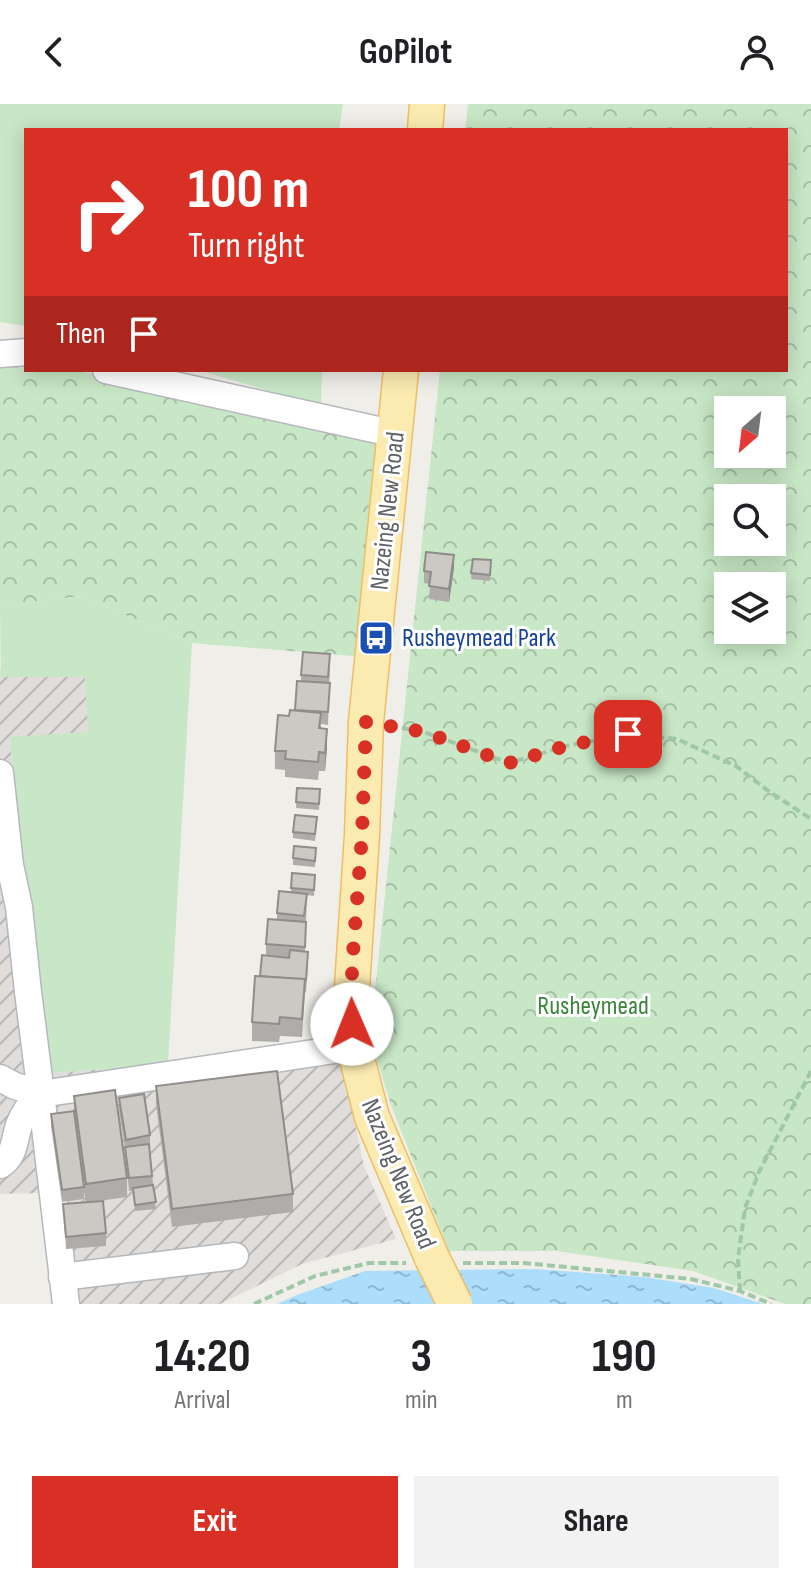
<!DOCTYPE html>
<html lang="en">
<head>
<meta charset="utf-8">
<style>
	:root { --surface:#fff; --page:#f2f2f2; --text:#202124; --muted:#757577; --accent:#d93025 }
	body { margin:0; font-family:"Sofia Sans Condensed",sans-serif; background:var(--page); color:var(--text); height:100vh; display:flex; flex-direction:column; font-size:30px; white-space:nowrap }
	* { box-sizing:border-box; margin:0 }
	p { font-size:26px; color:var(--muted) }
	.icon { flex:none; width:44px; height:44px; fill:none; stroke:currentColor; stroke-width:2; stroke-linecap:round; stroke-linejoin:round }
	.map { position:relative; height:1200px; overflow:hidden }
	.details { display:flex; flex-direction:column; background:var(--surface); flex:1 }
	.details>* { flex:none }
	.guide { position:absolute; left:24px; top:24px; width:764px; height:244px; border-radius:0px; box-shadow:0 4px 20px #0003; background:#d93025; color:#fff; overflow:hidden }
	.needle { width:52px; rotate:208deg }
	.controls { position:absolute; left:714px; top:292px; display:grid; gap:16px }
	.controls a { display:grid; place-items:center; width:72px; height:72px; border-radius:0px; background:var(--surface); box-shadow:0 4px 20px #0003; font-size:40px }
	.pin { position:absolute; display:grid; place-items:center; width:68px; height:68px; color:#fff; margin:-34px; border-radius:16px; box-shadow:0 4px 12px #0006 }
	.me { position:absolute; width:88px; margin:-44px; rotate:359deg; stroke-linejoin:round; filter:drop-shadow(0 0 6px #0008) }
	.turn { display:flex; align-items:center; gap:28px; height:168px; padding:0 32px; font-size:36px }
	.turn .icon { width:104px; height:104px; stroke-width:2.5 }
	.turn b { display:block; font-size:56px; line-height:68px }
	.then { display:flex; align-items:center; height:76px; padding:0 32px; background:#0003; gap:16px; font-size:30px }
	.eta { display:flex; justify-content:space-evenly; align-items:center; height:136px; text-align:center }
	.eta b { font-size:48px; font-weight:700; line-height:56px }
	.action { display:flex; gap:16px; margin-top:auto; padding:16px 32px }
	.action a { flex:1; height:92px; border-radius:0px; background:var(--accent); color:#fff; font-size:32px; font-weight:700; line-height:92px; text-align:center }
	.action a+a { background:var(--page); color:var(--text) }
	header { display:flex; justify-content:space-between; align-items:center; height:104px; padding:0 32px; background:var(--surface); font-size:36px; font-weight:700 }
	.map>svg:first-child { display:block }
	.industrial { fill:url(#industrial-furrows) }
	.green { fill:#c8e7c6 }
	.forest { fill:url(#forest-crowns); fill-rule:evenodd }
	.water { fill:url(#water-ripples) }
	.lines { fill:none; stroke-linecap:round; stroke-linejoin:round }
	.minor-casing { stroke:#b5b8bc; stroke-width:29 }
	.major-casing { stroke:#edbe64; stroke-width:37 }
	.path { stroke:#9fc8a8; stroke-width:4; stroke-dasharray:8 4; stroke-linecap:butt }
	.minor { stroke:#fff; stroke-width:26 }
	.major { stroke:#fcebb1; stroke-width:34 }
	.major-bridge-casing { stroke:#edbe64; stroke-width:37; stroke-linecap:butt }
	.major-bridge { stroke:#fcebb1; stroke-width:34 }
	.wall { fill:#afada9 }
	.shaded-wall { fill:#8f8d89 }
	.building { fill:#ccc9c4; stroke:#8f8d89; stroke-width:2 }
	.route { stroke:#d93025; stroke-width:14; stroke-dasharray:0 25.2 }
	.labels { text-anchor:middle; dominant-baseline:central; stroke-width:6; stroke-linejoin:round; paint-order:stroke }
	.street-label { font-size:26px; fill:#5f6367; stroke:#fff }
	.transit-label { font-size:26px; fill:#164399; stroke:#fff; text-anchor:start }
	.park-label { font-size:26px; fill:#3a8539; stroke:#fff }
</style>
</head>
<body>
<header><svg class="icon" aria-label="back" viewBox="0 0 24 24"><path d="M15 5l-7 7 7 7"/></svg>GoPilot<svg class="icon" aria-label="person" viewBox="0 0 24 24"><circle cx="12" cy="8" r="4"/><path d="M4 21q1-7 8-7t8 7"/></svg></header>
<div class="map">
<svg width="811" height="1200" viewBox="0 0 811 1200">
	<defs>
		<pattern id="industrial-furrows" width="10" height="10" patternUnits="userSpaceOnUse" patternTransform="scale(2)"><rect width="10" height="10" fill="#e0ddda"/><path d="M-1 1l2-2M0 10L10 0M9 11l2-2" fill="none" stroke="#b9b7b5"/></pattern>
		<pattern id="forest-crowns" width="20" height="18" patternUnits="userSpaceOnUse" patternTransform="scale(2)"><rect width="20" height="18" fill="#c8e7c6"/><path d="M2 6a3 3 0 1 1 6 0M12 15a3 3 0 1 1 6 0" fill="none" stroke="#a6bfa5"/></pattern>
		<pattern id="water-ripples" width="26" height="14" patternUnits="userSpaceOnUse" patternTransform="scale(2)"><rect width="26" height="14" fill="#acdefc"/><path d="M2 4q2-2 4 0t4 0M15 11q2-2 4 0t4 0" fill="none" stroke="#8fb8d0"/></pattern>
	</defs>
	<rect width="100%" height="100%" fill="#f0eee8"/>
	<polygon class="industrial" points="0,561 2,573 85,572 89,628 10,634 39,970 339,946 364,1062 396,1135 302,1160 220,1200 58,1200 44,1089 0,1090"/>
	<g class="green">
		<polygon points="0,0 343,0 339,26 26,26 26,222 0,218"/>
		<polygon points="198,266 322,266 321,302"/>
		<polygon points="81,492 192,539 168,960 39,970 10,633 88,628 85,573 1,573 0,502"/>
	</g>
	<g class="forest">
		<path d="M 468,0 L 811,0 L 811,1200 L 785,1200 L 693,1167 L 557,1147 L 449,1147 L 392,1004 L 370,934 L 440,266 L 786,266 L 786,26 L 465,26 ZM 728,306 L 772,306 L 772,350 L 728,350 ZM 728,394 L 772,394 L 772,438 L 728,438 ZM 728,482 L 772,482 L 772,526 L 728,526 Z"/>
		<polygon points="0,252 26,257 26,266 73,266 378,329 366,553 192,539 81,492 0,502"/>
	</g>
	<polygon class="water" points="535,1165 644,1173 714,1184 763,1200 277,1200 297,1191 365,1167"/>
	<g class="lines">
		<defs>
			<g id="minor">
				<polyline points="0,250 26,248"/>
				<polyline points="106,266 396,330"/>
				<polyline points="0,669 10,761 19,803 28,888 41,990"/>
				<polyline points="0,974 15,982 41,990"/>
				<path d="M 0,1061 C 15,1052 14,1036 19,1021 C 24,1008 31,999 41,990"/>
				<polyline points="62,1173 235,1152"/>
				<polyline points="66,1200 41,990 354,943"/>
			</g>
			<g id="major">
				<polyline points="425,26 427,0"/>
				<polyline points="401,266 366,618 362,731 351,898 354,943 372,1013 432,1154"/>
			</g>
		</defs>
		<use href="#minor" class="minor-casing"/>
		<use href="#major" class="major-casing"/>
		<g class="path">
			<polyline points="390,622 424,628 509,659 566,642 628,630 677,635 736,662 767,686 811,715"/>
			<polyline points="463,1159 524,1159 691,1175 740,1187 771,1200"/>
			<polyline points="740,1187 738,1155 745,1104 759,1068 811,967"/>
			<polyline points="254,1200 315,1172 369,1159 406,1159"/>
		</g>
		<use href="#minor" class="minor"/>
		<use href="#major" class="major"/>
		<defs>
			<polyline id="major-bridge" points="432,1154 455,1200"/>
		</defs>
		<use href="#major-bridge" class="major-bridge-casing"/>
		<use href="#major-bridge" class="major-bridge"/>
	</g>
	<g class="wall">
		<polygon points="473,455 491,456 490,477 471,475"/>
		<polygon points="454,464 449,498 429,495 430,480 424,479 424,467"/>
		<polygon points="330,563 328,621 321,620 321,624 327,644 325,667 319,667 318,676 285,673 285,666 275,665 275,647 289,612 295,606 301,577 301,571"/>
		<polygon points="297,684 320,685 319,706 296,704"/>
		<polygon points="317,720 315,737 293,734 293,728"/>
		<polygon points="316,750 315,763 293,761 293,754"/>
		<polygon points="292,769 315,771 314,792 307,791 305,848 308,861 306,889 305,888 302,933 280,932 279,938 252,937 252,918 260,873 266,852 266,840 277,816 277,809 291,788"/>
		<polygon points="156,982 293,1090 293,1108 172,1123 156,1000"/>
		<polygon points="74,992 127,1074 127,1093 90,1098 106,1129 106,1142 66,1145 63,1100 86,1098 84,1088 84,1095 62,1098 51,1022 51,1010 74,1007"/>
		<polygon points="119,994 150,1031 150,1044 149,1044 156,1105 135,1107 133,1087 129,1087 125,1044 119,1007"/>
	</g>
	<g class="shaded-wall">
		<polygon points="454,451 454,464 449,498 449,485"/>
		<polygon points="327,625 327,644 325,667 325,649"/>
	</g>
	<g class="building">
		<polygon points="426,448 454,451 449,485 429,482 431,468 424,467"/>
		<polygon points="473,455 491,456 490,471 471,469"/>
		<polygon points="303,548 330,550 328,573 301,571"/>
		<polygon points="297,577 330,579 328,608 295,606"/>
		<polygon points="290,606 321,609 319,624 327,625 325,649 319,648 318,658 285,655 286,647 275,647 278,611 289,612"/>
		<polygon points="297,684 320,685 319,700 296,698"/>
		<polygon points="295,711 317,713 315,730 293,728"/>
		<polygon points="294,742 316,744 315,757 293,754"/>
		<polygon points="292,769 315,771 314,786 291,784"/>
		<polygon points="279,787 307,790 304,812 277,809"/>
		<polygon points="268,815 306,818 305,843 266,840"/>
		<polygon points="290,846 308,848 306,876 260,872 262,851 289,854"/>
		<polygon points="255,872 305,875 302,915 280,913 279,920 252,918"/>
		<polygon points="277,967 293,1090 172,1105 156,982"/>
		<polygon points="115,986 127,1074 86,1080 74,992"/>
		<polygon points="144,990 150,1031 126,1036 119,994"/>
		<polygon points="74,1007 84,1083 62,1086 51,1010"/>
		<polygon points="149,1040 152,1072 129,1074 125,1043"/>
		<polygon points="153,1081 156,1098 135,1101 133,1084"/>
		<polygon points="103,1097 106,1129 66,1133 63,1100"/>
	</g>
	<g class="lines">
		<polyline class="route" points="352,920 352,863 362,731 366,618 424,628 509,659 566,642 628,630"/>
	</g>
	<defs>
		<symbol id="bus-square" viewBox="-11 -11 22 22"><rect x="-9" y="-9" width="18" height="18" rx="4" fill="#1a4fb4" stroke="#fff"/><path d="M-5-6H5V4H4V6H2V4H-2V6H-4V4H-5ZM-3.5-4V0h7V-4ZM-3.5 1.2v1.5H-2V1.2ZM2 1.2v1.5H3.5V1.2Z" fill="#fff"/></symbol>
	</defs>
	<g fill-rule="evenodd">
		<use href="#bus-square" x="356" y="514" width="40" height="40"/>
	</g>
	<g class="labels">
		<g class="street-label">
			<text transform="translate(388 407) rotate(-84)">Nazeing New Road</text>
			<text transform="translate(398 1070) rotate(68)">Nazeing New Road</text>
		</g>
		<g class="transit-label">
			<text x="402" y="534">Rusheymead Park</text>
		</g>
		<g class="park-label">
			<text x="593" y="902">Rusheymead</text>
		</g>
	</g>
</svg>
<div class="controls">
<a><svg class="needle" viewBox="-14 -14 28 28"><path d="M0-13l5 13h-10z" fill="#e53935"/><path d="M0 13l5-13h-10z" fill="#757577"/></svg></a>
<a><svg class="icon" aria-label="search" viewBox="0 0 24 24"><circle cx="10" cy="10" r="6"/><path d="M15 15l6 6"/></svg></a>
<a><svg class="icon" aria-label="layers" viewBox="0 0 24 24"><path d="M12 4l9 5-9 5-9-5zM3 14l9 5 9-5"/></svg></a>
</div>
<div class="pin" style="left:628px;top:630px;background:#d93025"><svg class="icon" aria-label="arrive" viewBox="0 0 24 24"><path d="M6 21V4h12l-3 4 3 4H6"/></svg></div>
<svg class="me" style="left:352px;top:920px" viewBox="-20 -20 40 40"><circle r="19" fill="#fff"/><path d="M0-13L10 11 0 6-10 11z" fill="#d93025"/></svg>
<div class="guide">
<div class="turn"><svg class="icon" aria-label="right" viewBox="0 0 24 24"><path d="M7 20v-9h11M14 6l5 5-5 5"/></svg><div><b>100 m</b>Turn right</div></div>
<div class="then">Then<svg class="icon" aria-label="arrive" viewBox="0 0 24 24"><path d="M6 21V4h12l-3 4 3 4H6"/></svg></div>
</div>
</div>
<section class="details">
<div class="eta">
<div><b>14:20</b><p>Arrival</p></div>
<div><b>3</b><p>min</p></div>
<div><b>190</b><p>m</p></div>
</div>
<div class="action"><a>Exit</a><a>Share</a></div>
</section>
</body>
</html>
